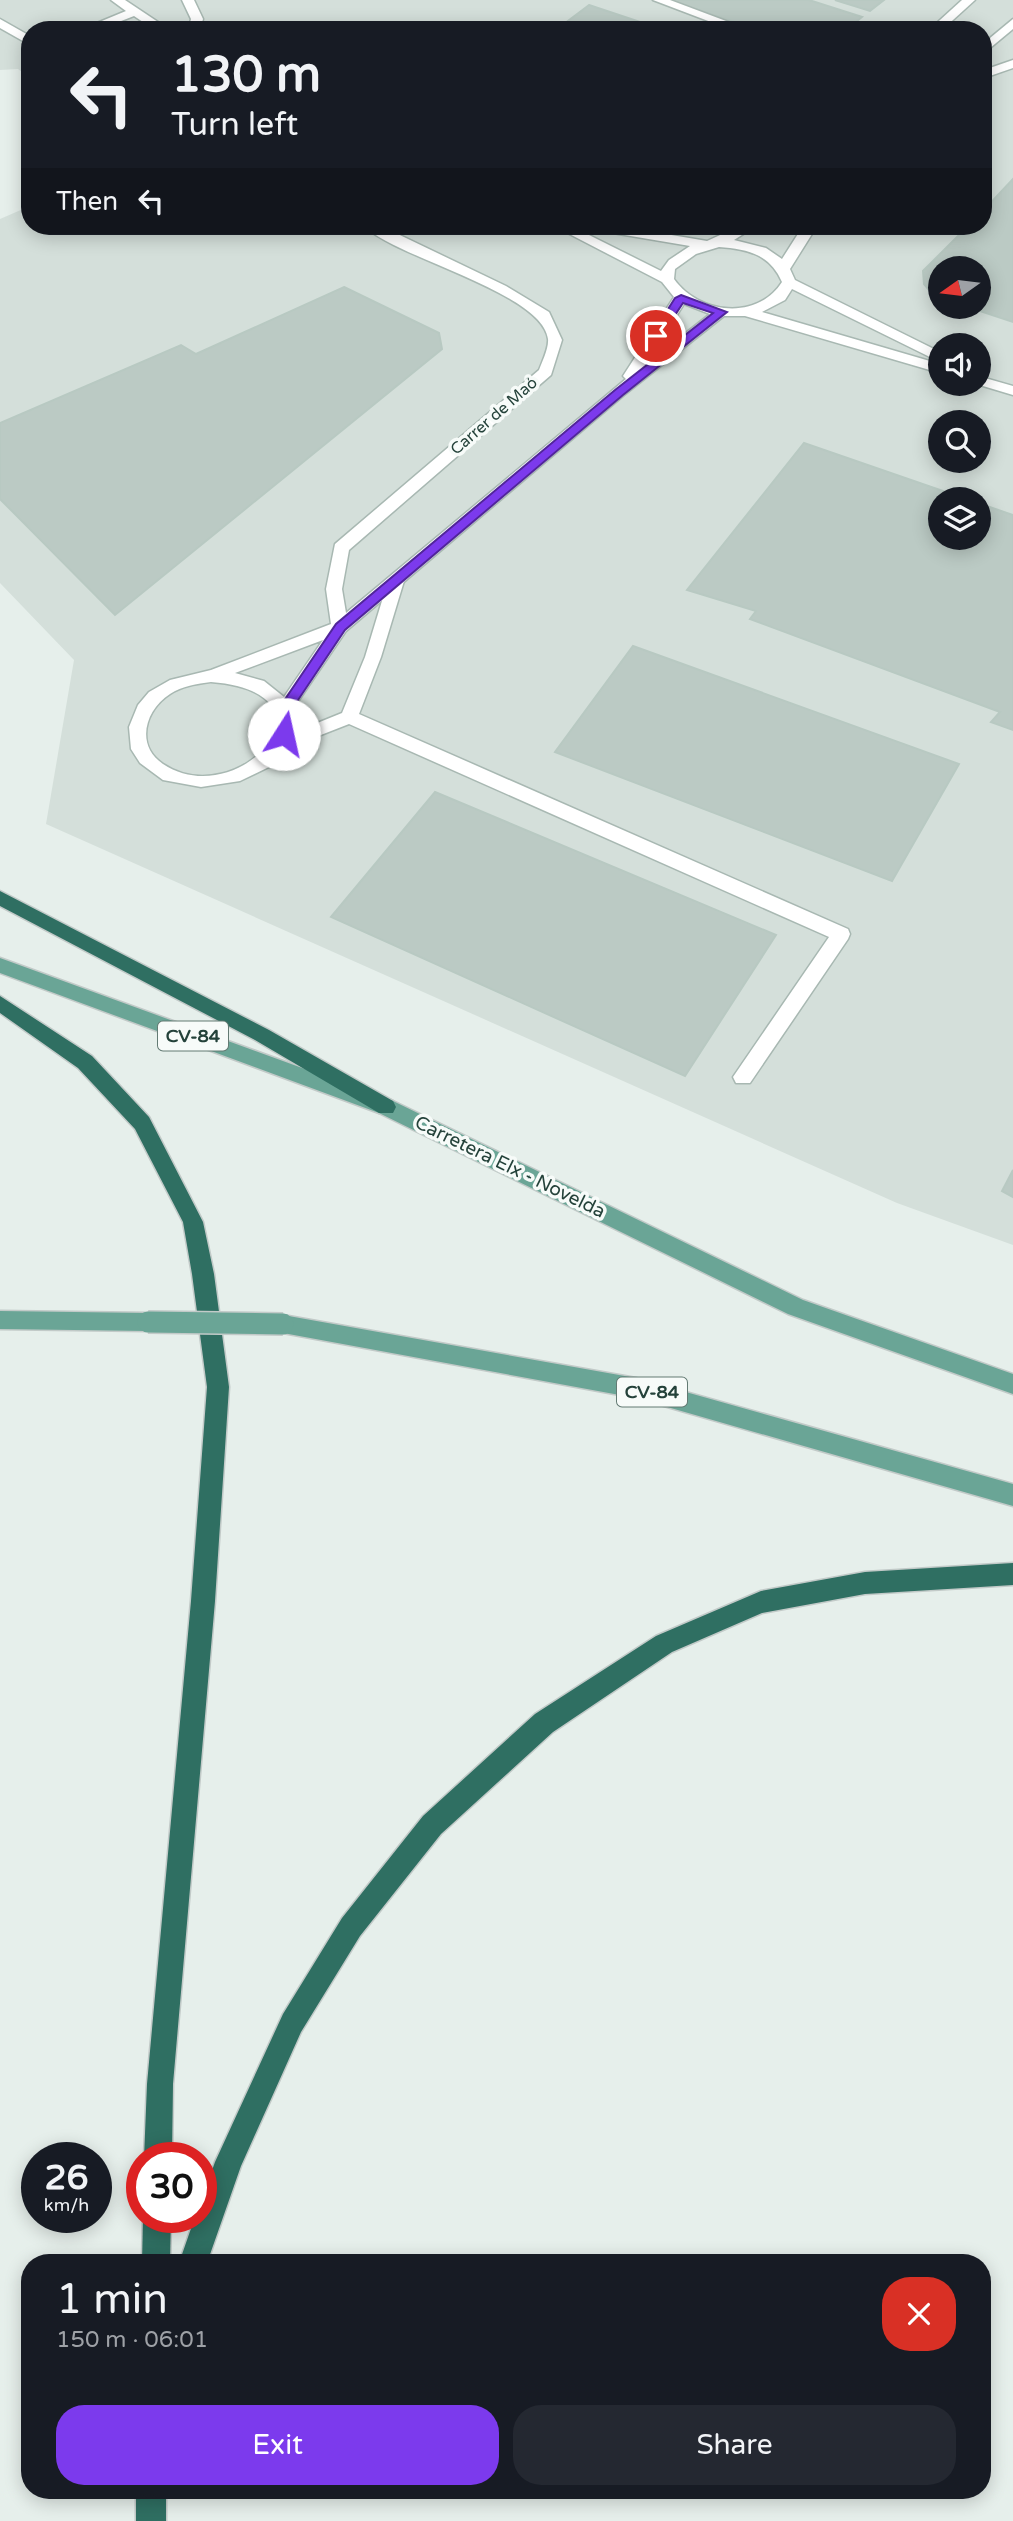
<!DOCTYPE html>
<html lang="en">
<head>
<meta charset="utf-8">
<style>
	:root { --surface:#171b24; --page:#242831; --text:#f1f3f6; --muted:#9ea1a6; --accent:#7c3aed }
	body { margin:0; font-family:"Varela Round",sans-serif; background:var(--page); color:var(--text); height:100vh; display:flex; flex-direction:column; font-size:26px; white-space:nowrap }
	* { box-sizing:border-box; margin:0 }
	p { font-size:23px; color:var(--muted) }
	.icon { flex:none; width:38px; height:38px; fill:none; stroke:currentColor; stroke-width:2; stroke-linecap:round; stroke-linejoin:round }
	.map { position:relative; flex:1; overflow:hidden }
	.sheet { position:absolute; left:21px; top:2254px; width:970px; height:245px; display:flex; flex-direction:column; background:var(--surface); border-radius:28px; box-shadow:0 4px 18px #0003 }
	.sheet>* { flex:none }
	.guide { position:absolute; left:21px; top:21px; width:971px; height:214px; border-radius:28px; box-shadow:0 4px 18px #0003; background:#171b24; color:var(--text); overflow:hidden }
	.needle { width:46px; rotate:256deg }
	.buttons { position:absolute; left:928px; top:256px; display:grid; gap:14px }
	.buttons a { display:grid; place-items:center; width:63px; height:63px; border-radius:50%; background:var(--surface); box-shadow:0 4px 18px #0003; font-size:35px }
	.speed { position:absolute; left:21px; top:2142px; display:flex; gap:14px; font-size:35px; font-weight:700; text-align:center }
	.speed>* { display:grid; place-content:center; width:91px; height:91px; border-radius:50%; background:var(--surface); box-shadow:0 4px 18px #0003; line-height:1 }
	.speed small { font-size:18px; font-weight:400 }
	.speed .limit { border:10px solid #d22; background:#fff; color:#111 }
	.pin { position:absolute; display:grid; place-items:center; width:60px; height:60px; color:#fff; margin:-30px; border:4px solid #fff; border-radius:50%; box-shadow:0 2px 7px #0007 }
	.me { position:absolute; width:77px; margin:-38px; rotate:10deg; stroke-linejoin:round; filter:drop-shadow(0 0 5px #0008) }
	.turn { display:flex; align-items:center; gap:24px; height:147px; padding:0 35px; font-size:32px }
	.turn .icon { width:91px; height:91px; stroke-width:2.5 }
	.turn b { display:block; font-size:49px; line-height:60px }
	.then { display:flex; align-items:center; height:66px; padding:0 35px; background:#0003; gap:14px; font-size:26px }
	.round { display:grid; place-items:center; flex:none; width:74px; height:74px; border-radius:28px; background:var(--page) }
	.overview { display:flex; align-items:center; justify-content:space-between; height:119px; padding:0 35px }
	h1 { font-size:42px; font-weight:600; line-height:52px }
	.action { display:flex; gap:14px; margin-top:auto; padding:14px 35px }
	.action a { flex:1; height:80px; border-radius:28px; background:var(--accent); color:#fff; font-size:28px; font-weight:600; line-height:80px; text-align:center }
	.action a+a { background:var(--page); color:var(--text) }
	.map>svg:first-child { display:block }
	.built { fill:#d4dfda; fill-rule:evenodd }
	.building { fill:#bbcac4; stroke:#b8c9c2; stroke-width:2 }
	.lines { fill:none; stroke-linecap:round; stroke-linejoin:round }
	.lane-casing { stroke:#a8b8b2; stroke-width:3 }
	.street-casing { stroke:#a8b8b2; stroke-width:3 }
	.primary-casing { stroke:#c2cac8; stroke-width:3 }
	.highway-casing { stroke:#c2cac8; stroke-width:3 }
	.lane { fill:#fff; fill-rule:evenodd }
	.street { fill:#fff; fill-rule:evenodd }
	.primary { fill:#6aa596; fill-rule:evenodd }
	.highway { fill:#2f6f62; fill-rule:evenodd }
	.primary-bridge-casing { stroke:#c2cac8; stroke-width:24; stroke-linecap:butt }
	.primary-bridge { stroke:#6aa596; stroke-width:21 }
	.route { fill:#7c3aed; stroke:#51269a; stroke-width:2 }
	.labels { text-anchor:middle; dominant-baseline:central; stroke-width:7; stroke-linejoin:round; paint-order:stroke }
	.far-street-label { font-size:16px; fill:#24423a; stroke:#f7fbf9 }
	.shield { fill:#f7fbf9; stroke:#637a73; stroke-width:2 }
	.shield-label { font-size:18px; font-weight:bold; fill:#24423a }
	.street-label { font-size:19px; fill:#24423a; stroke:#f7fbf9 }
</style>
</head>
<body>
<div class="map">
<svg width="1013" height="2521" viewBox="0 0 1013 2521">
	<rect width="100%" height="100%" fill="#e6efeb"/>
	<path class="built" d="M 0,0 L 1013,0 L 1013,1245 L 897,1203 L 46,824 L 74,660 L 0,583 L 0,219 L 30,206 L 30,226 L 984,226 L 984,30 L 30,30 L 30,78 L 18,69 L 0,70 ZM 940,268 L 978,268 L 978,306 L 940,306 ZM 940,345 L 978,345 L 978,383 L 940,383 ZM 940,422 L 978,422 L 978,460 L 940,460 ZM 940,499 L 978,499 L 978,537 L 940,537 Z"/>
	<g class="building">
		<polygon points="669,0 809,0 862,17 846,30 758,30"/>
		<polygon points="835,0 884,0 870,11"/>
		<polygon points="589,5 658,28 556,30"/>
		<polygon points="1013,179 1013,322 965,306 978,306 978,268 940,268 940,298 934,296 924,284 923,271 968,226 984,226 984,210"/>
		<polygon points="344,287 439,333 442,349 115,615 0,499 0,423 181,345 196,354"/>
		<polygon points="804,443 966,499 940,499 940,537 978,537 978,503 1013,515 1013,730 991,722 1000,712 750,619 756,611 687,590"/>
		<polygon points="633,646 959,764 892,881 555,752"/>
		<polygon points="435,792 776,935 685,1076 331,917"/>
		<polygon points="1013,1170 1013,1197 1002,1191"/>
	</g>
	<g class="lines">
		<defs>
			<g id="lane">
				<polygon points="653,0 670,0 750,30 732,30"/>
				<polygon points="962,0 975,0 942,30 929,30"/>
				<polygon points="1013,60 1013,68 984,78 984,70"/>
				<polygon points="396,576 404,581 381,657 359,714 848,929 850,934 848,939 750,1083 736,1083 733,1077 829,937 349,724 285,749 273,749 270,745 273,741 342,713 365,657 388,581"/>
			</g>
			<g id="street">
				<polygon points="111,0 125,0 170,30 155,30 134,16 98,30 80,30 126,11"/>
				<polygon points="182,0 194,0 203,19 200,30 188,30 191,19"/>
				<polygon points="0,19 30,36 30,45 0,28"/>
				<polygon points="1013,19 1013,29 984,53 984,43"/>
				<path d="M 364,226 L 381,226 L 506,286 L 549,312 L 562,340 L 551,375 L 349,550 L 342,589 L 346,613 L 626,379 L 623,376 L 674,297 L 662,282 L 554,226 L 571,226 L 661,271 L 669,260 L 690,246 L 595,230 L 588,226 L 618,226 L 707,241 L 740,226 L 756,226 L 734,240 L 766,248 L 782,259 L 803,226 L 817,226 L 790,269 L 795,280 L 940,352 L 940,362 L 792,289 L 785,300 L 762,312 L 940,364 L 940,373 L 745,316 L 724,316 L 624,395 L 346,631 L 291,712 L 289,741 L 269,767 L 240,781 L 201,787 L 163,780 L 140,763 L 131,749 L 129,727 L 138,705 L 149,692 L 170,680 L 211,670 L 331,624 L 326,589 L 335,544 L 539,370 C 542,362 549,348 548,339 C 542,292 396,258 364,226 ZM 719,247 C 747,249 770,254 782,282 C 757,321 699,314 674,279 L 675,269 L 696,254 ZM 684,304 L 710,314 L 645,365 ZM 323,640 L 284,697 L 264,681 L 235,673 ZM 211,682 C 348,693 238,814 163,764 C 135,745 145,710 170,694 C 182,686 197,684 211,682 Z"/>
				<polygon points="978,376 1013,386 1013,395 973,383 978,383"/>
			</g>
			<g id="primary">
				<polygon points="0,958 393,1101 803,1300 1013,1374 1013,1394 788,1314 379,1113 0,973"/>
				<polygon points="0,1311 148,1313 156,1315 159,1322 156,1329 148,1331 0,1329"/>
				<polygon points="283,1315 636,1378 1013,1484 1013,1506 636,1398 283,1333 275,1331 272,1324 275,1317"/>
			</g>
			<g id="highway">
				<polygon points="0,891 269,1030 393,1101 396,1107 393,1113 379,1113 255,1040 0,906"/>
				<polygon points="0,996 92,1056 149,1117 203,1222 214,1274 229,1387 215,1601 173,2084 172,2158 144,2158 147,2084 191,1601 207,1387 192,1274 183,1222 135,1129 78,1068 0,1013"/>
				<polygon points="1013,1563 1013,1585 865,1594 762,1613 672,1652 553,1732 441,1834 360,1936 301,2032 241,2166 207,2263 179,2263 195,2217 201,2217 201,2201 215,2162 283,2014 342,1918 423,1816 535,1714 656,1636 761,1591 865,1572"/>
				<polygon points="143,2217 171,2217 170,2263 142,2263"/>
				<rect x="136" y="2490" width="30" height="31"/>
			</g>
		</defs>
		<use href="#lane" class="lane-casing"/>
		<use href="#street" class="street-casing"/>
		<use href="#primary" class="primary-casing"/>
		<use href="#highway" class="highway-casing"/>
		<use href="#lane" class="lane"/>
		<use href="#street" class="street"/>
		<use href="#primary" class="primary"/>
		<use href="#highway" class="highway"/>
		<defs>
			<polyline id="primary-bridge" points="148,1322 283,1324"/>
		</defs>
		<use href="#primary-bridge" class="primary-bridge-casing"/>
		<use href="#primary-bridge" class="primary-bridge"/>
	</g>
	<polygon class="route" points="681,295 727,312 623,395 345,630 290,712 288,738 279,738 277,711 336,624 615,390 713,313 683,303 660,338 652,338 651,336 675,298"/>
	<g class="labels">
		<g class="far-street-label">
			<text transform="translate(494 416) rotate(-41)">Carrer de Maó</text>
		</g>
		<g class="shield">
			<rect x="158" y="1021.5" width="70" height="29" rx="5"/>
			<rect x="617" y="1377.5" width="70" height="29" rx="5"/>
		</g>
		<g class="shield-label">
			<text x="193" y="1036">CV-84</text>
			<text x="652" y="1392">CV-84</text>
		</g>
		<g class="street-label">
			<text transform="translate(510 1167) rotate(26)">Carretera Elx - Novelda</text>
		</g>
	</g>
</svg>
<div class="buttons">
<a><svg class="needle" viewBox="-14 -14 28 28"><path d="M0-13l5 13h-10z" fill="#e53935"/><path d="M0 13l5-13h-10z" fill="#9ea1a6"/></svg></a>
<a><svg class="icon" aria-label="sound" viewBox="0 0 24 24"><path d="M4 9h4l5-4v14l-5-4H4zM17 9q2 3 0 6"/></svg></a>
<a><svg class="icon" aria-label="search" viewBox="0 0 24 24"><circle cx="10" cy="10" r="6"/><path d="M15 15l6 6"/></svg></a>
<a><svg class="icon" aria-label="layers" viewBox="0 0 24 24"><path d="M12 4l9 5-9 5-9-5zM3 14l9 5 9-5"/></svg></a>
</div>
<div class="speed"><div>26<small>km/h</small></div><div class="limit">30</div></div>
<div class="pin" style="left:656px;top:336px;background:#d93025"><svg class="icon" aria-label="arrive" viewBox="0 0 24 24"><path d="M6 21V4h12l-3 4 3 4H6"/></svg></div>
<svg class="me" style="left:284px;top:734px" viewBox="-20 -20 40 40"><circle r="19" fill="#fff"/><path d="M0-13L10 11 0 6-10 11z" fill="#7c3aed"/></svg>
<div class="guide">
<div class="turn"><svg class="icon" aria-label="left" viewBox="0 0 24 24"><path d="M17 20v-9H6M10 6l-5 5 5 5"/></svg><div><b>130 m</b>Turn left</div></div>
<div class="then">Then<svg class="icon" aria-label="left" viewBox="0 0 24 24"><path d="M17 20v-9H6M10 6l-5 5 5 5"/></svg></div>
</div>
<section class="sheet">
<div class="overview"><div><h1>1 min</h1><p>150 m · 06:01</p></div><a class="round" style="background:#d93025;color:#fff"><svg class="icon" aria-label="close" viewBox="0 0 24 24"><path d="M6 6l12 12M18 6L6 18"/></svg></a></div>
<div class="action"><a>Exit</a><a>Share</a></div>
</section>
</div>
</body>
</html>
